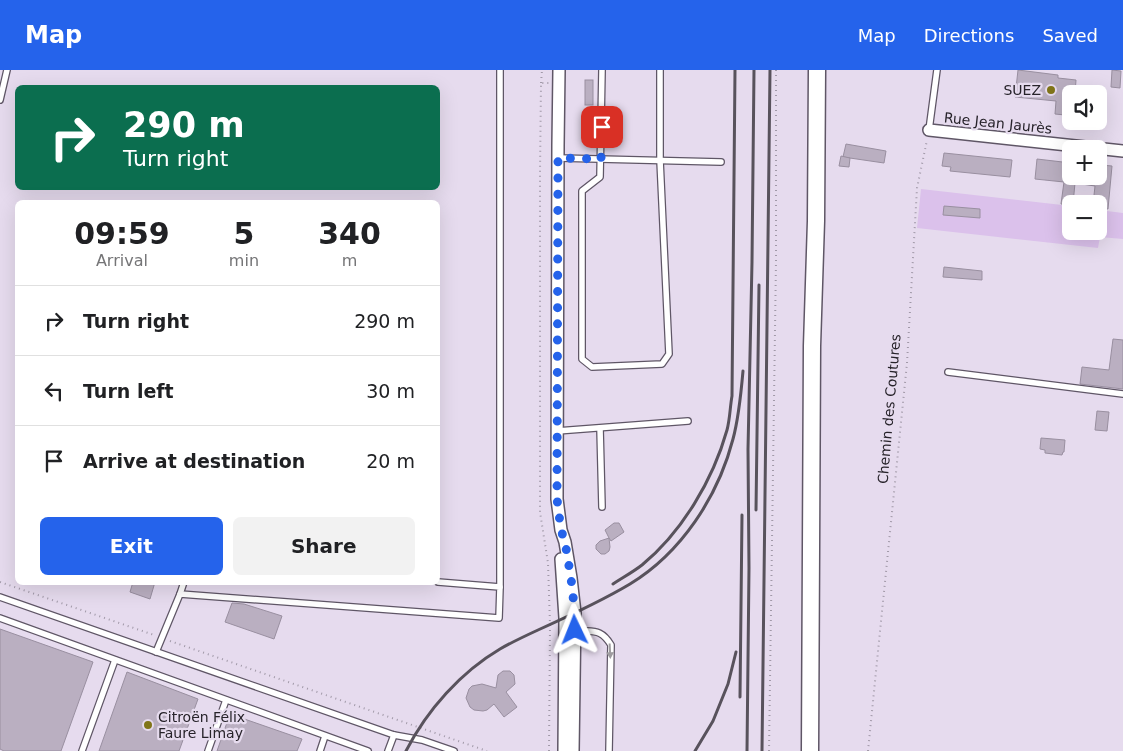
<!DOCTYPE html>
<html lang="en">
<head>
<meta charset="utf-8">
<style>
	:root { --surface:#fff; --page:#f2f2f2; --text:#202124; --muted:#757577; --line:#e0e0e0; --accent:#2563eb }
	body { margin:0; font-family:"DejaVu Sans",sans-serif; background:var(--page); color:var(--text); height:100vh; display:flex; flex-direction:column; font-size:19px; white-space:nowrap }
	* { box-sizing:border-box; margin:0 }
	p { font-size:16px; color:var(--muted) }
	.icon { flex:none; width:28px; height:28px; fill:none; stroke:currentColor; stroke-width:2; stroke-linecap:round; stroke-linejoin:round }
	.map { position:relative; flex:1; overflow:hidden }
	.side { position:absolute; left:15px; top:130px; width:425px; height:385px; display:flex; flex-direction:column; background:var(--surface); border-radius:8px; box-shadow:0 5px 20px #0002 }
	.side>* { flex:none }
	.hud { position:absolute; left:15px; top:15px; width:425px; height:105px; border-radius:8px; box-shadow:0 5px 20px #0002; background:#0b6e4f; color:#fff; overflow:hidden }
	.controls { position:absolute; left:1062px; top:15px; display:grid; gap:10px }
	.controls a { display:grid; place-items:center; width:45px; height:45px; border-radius:8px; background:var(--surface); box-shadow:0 5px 20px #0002; font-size:25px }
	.pin { position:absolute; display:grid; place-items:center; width:42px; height:42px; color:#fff; margin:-21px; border-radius:10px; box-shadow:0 2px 8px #0006 }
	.me { position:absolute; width:55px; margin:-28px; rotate:358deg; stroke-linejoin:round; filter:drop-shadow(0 0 4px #0008) }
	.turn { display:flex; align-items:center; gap:18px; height:105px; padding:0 25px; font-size:22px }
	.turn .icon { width:65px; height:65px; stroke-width:2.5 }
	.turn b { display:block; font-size:35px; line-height:42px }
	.eta { display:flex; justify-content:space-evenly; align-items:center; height:85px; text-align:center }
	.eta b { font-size:30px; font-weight:800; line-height:35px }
	.primary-button { display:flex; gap:10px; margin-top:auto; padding:10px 25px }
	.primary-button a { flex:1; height:58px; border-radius:8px; background:var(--accent); color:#fff; font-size:20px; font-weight:800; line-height:58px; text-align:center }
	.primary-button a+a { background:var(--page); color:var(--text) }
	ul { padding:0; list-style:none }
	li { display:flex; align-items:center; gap:15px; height:70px; padding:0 25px; border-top:1px solid var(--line) }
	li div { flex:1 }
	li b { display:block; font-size:19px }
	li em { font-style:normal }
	header { display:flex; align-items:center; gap:30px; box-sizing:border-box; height:70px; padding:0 25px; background:var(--accent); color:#fff }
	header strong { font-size:24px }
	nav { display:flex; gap:28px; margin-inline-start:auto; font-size:18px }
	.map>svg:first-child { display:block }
	.green { fill:#dbc1eb }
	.building { fill:#baafc1; stroke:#998fa0 }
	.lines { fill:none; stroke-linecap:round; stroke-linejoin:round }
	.service-casing { stroke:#5f5666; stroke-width:8 }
	.minor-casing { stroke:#5f5666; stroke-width:14 }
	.secondary-casing { stroke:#5f5666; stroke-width:19 }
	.path { stroke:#a199a8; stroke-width:2; stroke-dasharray:1 4; stroke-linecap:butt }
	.service { stroke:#fff; stroke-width:5.5 }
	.minor { stroke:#fff; stroke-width:11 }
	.secondary { stroke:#fff; stroke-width:16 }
	.rail { stroke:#58525c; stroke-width:3 }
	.oneway { fill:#9e9c9f }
	.route { stroke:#2563eb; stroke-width:9; stroke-dasharray:0 16.2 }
	.poi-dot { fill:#807519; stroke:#e6dbee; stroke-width:2 }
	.labels { text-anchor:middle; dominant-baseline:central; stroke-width:4.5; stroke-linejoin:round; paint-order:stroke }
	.poi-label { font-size:14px; fill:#27232a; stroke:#e6dbee; text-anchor:end }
	.street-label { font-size:14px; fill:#27232a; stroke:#e6dbee }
</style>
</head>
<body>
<header>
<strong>Map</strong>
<nav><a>Map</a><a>Directions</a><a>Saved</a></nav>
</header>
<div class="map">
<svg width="1123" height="681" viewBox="0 0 1123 681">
	<rect width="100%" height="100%" fill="#e6dbee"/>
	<polygon class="green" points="921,119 1071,136 1071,161 1099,161 1099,140 1123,143 1123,169 1100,167 1098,178 917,158"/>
	<g class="building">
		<polygon points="1018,0 1058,5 1058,8 1076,10 1075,24 1071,24 1071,42 1065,42 1065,45 1055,44 1056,31 1015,27"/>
		<polygon points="1112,0 1121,1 1120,18 1111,17"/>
		<rect x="585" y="10" width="8" height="25"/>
		<polygon points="846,74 886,81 884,93 843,87"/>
		<polygon points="944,83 1012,90 1010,107 950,101 951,97 942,96"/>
		<polygon points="841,86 850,88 849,97 839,96"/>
		<polygon points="1037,89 1071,93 1071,106 1099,106 1099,97 1101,97 1101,95 1112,96 1108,139 1099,138 1099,134 1093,134 1095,116 1075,113 1073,134 1071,134 1071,135 1061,134 1064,112 1035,109"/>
		<polygon points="944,136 980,139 980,148 943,145"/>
		<polygon points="944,197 982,201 982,210 943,207"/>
		<polygon points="1113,269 1123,270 1123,319 1080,314 1082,297 1109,300"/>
		<polygon points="1097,341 1109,342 1107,361 1095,360"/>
		<polygon points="1041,368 1065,370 1064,382 1063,382 1062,385 1045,383 1045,380 1040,379"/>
		<polygon points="614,453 619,453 624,462 611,471 609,468 610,477 609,481 605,484 601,484 596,479 596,475 600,471 609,468 605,460"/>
		<polygon points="133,512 155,512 150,529 130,522"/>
		<polygon points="232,533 244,534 282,546 274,569 225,552"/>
		<polygon points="0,559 93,592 61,681 4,681 0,679"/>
		<polygon points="503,601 510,601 514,605 515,614 506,622 517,637 504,647 494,634 487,640 483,641 474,640 470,637 466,628 469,619 472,616 482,614 496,618 498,605"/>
		<polygon points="127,602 198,629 179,681 99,681"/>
		<polygon points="230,644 302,669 297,681 217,681"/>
	</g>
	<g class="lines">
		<defs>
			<g id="service">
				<polyline points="602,0 600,107 582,121 582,289 592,297 662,294 669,284 660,90 660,0"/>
				<polyline points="0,30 7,0"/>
				<polyline points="929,60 937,0"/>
				<polyline points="558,88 721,92"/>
				<polyline points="948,302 1123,324"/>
				<polyline points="600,358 602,437"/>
				<polyline points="557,361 688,351"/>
				<polyline points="500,517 500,0"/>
				<polyline points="180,524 184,512"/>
				<polyline points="0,527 394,665 422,670 454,681"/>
				<polyline points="0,548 368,681"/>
				<path d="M 575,560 C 592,563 600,557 611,575 L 609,681"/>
				<polyline points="156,582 180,524 499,548 500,517 438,512"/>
				<polyline points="82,681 115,590"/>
				<polyline points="208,681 226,630"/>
				<polyline points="320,681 325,666"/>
				<polyline points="388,681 394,665"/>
			</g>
			<g id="minor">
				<polyline points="559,0 558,75 557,429 561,460 565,472 571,508 575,543 573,681"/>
				<polyline points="929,60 1123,81"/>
				<polyline points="561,489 565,548 564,681"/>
			</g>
			<polyline id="secondary" points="810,681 812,276 816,151 817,0"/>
		</defs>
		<use href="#service" class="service-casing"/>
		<use href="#minor" class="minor-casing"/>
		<use href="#secondary" class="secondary-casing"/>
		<g class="path">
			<polyline points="541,13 542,0"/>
			<polyline points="0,512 154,565"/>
			<polyline points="170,571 487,681"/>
			<polyline points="549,681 550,555 548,493 540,442 540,103 541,13 549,13"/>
			<polyline points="769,681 776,190 776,0"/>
			<polyline points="868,681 907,293 917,118 927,70"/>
		</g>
		<use href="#service" class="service"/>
		<use href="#minor" class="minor"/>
		<use href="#secondary" class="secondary"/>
		<g class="rail">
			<polyline points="756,440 759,215"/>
			<path d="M 613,514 C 622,508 633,502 642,495 C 682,462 713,410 727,360 C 730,349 730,337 732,326 L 735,0"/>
			<polyline points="740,627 742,445"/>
			<path d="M 406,681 C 427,640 461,602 500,579 C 512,572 525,566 538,560 C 569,546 600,532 630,514 C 681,483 718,427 733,369 C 739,347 741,324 743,301"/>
			<polyline points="695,681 713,651 728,614 736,582"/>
			<polyline points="747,681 749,498 748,379 752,192 754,0"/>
			<polyline points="762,681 770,0"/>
		</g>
	</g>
	<defs><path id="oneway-solid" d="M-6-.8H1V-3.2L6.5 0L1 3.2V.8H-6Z" transform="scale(1.25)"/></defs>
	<use class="oneway" href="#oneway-solid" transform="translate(610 581) rotate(87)"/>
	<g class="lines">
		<polyline class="route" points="575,560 575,544 571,508 565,472 561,460 557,429 558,88 601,89 602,57"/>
	</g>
	<g class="poi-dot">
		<circle cx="1051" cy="20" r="5"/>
		<circle cx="148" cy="655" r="5"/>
	</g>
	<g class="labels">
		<g class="poi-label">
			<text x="1041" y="20">SUEZ</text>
			<text x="158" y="647" text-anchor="start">Citroën Félix<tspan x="158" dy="16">Faure Limay</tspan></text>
		</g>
		<g class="street-label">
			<text transform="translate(998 53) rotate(6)">Rue Jean Jaurès</text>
			<text transform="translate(889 339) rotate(-85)">Chemin des Coutures</text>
		</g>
	</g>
</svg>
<div class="controls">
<a><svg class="icon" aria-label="sound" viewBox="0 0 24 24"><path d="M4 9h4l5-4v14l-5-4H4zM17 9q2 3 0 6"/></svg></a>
<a>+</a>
<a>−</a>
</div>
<div class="pin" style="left:602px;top:57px;background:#d93025"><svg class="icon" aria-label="arrive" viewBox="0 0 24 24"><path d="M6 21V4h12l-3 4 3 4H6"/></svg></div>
<svg class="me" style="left:575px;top:560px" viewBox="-20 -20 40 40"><path d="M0-17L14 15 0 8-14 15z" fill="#2563eb" stroke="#fff" stroke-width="4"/></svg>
<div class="hud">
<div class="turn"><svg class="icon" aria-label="right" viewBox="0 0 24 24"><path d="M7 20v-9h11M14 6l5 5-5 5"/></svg><div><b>290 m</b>Turn right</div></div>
</div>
<section class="side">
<div class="eta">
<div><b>09:59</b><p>Arrival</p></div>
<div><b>5</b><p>min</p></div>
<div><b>340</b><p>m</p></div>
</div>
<ul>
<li><svg class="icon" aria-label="right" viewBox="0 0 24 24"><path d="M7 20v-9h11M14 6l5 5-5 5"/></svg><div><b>Turn right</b></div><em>290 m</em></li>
<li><svg class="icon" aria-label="left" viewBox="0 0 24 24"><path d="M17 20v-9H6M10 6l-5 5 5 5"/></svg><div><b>Turn left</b></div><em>30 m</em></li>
<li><svg class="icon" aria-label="arrive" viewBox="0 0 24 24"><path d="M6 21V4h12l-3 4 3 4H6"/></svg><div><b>Arrive at destination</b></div><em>20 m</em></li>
</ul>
<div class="primary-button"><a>Exit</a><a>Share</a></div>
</section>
</div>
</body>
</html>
